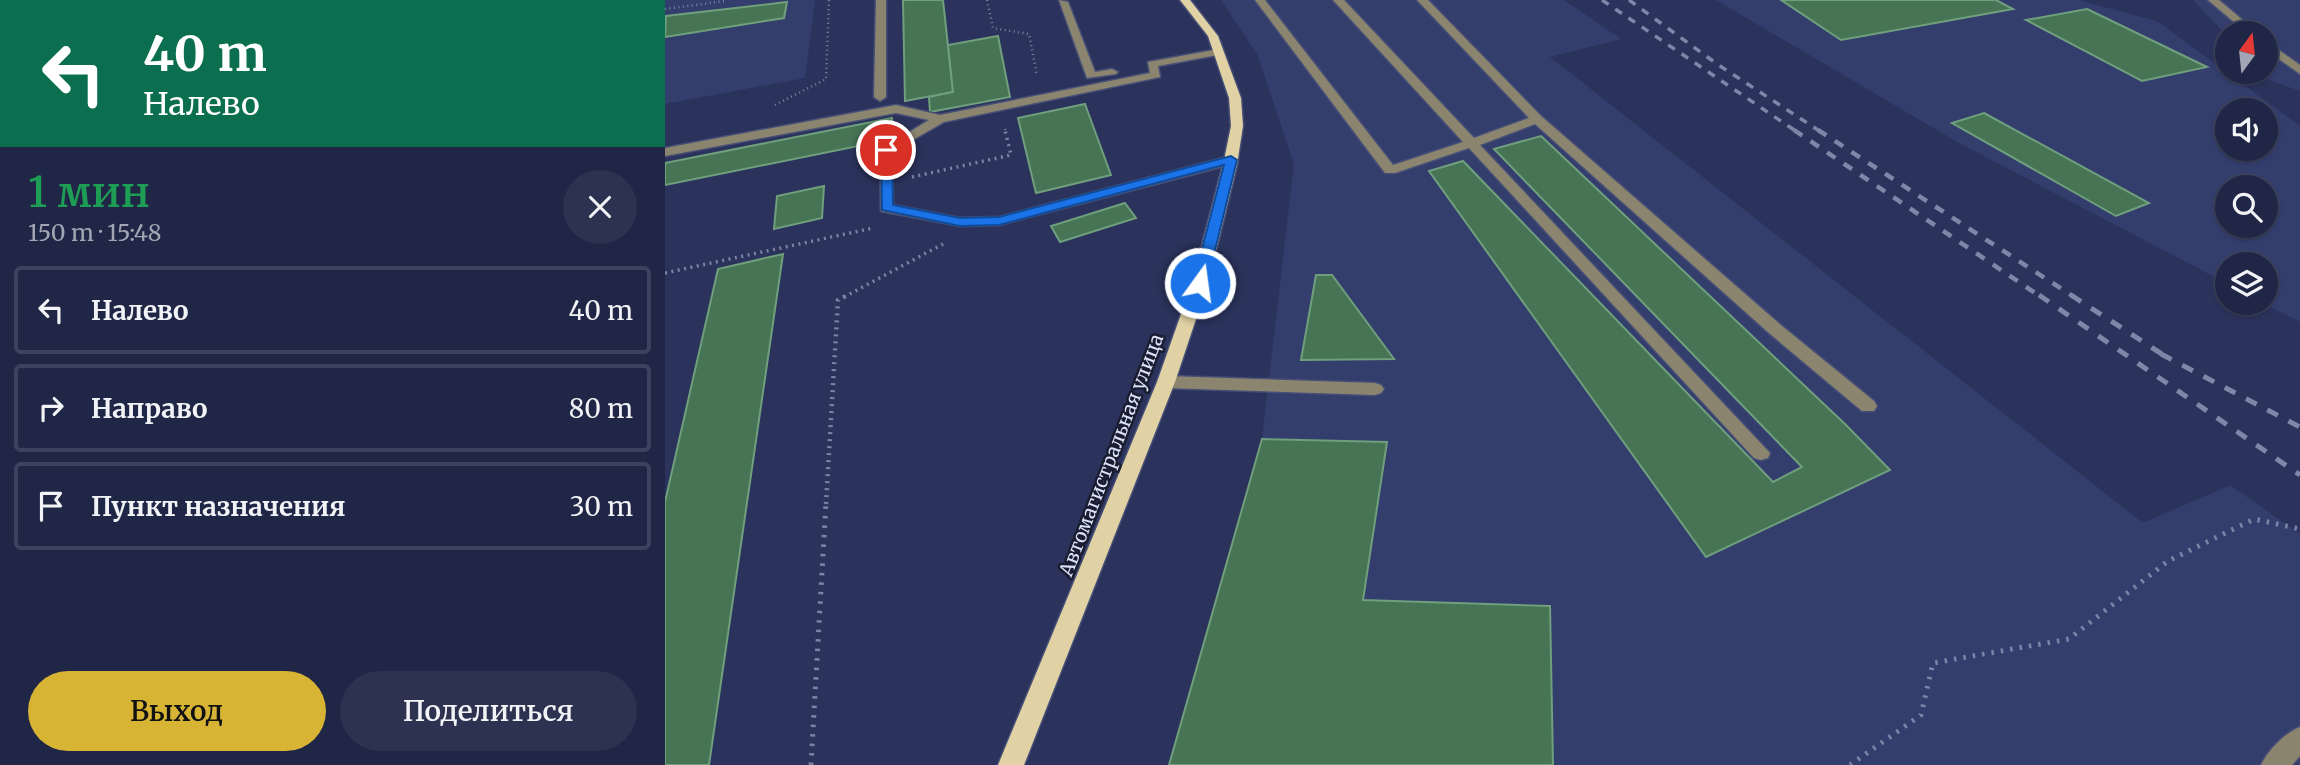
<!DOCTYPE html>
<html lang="ru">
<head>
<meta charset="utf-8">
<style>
	:root { --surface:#202645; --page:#2d3250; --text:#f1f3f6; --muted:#a2a5b3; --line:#3d435e; --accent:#d7b434 }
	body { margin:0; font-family:Merriweather,serif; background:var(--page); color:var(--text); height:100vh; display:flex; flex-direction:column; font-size:26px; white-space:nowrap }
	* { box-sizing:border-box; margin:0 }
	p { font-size:23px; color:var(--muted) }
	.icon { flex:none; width:38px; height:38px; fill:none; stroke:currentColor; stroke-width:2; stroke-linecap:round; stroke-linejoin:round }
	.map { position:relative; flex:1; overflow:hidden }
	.details { display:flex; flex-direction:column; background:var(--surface); width:665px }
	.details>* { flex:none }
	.top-card { background:#0b6e4f; color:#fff; overflow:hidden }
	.needle { width:46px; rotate:15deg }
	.tools { position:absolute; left:1550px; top:21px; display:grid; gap:14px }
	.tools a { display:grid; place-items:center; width:63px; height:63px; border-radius:50%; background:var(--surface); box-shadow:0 2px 5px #0004,0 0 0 2px var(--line); font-size:35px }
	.pin { position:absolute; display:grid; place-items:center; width:60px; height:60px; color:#fff; margin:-30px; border:4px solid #fff; border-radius:50%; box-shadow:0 2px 7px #0007 }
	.me { position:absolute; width:77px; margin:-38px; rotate:14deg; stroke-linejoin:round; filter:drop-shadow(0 0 5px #0008) }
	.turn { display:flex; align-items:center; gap:24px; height:147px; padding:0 28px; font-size:32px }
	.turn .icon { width:91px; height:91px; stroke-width:2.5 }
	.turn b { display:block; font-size:49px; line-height:60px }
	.round { display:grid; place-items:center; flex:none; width:74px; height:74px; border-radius:37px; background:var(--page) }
	.head { display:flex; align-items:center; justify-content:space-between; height:119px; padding:0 28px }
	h1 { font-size:42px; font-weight:600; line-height:52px; color:#1e9e55 }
	.button { display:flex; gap:14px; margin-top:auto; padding:14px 28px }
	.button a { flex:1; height:80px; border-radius:42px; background:var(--accent); color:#111; font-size:28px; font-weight:600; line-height:80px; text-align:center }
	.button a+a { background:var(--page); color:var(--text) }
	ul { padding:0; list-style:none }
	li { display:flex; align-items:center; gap:21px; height:88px; margin:0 14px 10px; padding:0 14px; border:4px solid var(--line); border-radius:7px }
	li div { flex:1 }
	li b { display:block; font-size:26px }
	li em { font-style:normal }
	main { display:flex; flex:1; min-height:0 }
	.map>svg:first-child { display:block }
	.built { fill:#343e6d; fill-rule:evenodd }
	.building { fill:#467455; stroke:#6f9f7d; stroke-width:2 }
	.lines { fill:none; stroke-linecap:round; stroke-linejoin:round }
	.minor-casing { stroke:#474f76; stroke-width:3 }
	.major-casing { stroke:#474f76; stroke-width:3 }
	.path-far3 { stroke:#7c84a6; stroke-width:2.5; stroke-dasharray:1 3.5; stroke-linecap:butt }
	.path-far2 { stroke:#7c84a6; stroke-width:3.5; stroke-dasharray:2 4.5; stroke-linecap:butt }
	.path-far1 { stroke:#7c84a6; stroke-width:4.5; stroke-dasharray:2 5; stroke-linecap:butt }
	.path { stroke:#7c84a6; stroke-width:5; stroke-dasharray:2.5 7; stroke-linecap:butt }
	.minor { fill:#8b856f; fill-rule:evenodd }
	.major { fill:#e0d2a5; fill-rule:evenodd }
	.rail-far2 { stroke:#7f86a8; stroke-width:3.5; stroke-dasharray:8 8; stroke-linecap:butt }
	.rail-far1 { stroke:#7f86a8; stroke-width:4.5; stroke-dasharray:10 10; stroke-linecap:butt }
	.rail { stroke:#7f86a8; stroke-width:5; stroke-dasharray:12 12; stroke-linecap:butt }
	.route { fill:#1a73e8; stroke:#114b97; stroke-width:2 }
	.labels { text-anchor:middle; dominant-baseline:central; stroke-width:5; stroke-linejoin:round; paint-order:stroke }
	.street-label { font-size:19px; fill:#dce3fd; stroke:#191d2f }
</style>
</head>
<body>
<main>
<section class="details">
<div class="top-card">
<div class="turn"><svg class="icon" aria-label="left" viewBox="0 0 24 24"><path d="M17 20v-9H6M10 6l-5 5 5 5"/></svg><div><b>40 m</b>Налево</div></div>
</div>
<div class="head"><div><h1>1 мин</h1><p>150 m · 15:48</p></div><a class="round"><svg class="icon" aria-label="close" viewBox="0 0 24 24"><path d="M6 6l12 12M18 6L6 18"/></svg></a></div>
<ul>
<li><svg class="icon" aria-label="left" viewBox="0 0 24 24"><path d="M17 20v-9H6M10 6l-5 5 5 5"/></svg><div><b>Налево</b></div><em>40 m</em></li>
<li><svg class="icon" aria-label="right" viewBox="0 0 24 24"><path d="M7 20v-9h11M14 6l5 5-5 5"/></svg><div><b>Направо</b></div><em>80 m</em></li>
<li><svg class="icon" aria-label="arrive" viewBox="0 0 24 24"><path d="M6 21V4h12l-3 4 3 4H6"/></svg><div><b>Пункт назначения</b></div><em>30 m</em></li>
</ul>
<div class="button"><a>Выход</a><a>Поделиться</a></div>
</section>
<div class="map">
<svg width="1635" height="765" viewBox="0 0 1635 765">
	<rect width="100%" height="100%" fill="#2b335c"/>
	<g class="built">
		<polygon points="0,0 150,0 140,78 0,104"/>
		<polygon points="556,0 899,0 956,39 885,57 1478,523 1565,485 1635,534 1635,765 888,765 885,606 698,600 722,442 597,439 629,164 593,56"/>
		<path d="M 1051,0 L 1413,0 L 1492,21 L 1635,126 L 1635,322 L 1598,303 L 1601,303 L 1601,264 L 1563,264 L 1563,284 L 1294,143 ZM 1563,110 L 1601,110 L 1601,149 L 1563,149 ZM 1563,187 L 1601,187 L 1601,226 L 1563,226 Z"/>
		<polygon points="1528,0 1635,0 1635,91 1602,79 1595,72 1601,72 1601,33 1563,33 1563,37"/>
	</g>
	<g class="building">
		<polygon points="238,0 278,0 288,92 240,101"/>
		<polygon points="1116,0 1331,0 1348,9 1176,40"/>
		<polygon points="122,2 119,18 0,37 1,16"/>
		<polygon points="1422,9 1542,67 1477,81 1361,20"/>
		<polygon points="333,36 345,97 265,112 264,97 288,92 283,45"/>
		<polygon points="420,104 446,175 371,193 353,118"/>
		<polygon points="1319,113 1484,203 1451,216 1287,123"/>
		<polygon points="227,118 228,139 0,185 0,163"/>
		<polygon points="876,136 1180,424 1225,470 1041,557 764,171 798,161 1108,482 1137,467 829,149"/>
		<polygon points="159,186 157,218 109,229 112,196"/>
		<polygon points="460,203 471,218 395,242 386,226"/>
		<polygon points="118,254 44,765 0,765 0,502 53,269"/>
		<polygon points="651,275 667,275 729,359 636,360"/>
		<polygon points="597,439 722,442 698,600 885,606 888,765 504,765"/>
	</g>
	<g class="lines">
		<defs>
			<g id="minor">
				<polygon points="211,0 221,0 221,97 215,101 209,97"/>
				<polygon points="394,0 403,2 430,72 447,69 453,72 451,74 422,78"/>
				<polygon points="590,0 600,0 728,165 798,142 668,0 679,0 809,138 864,118 752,0 763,0 876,116 1117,326 1209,401 1212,406 1209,411 1197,411 1105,334 870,124 815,145 1105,453 1103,458 1096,460 1089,458 804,148 730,173 720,173"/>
				<polygon points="1543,0 1554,0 1593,33 1582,33"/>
				<polygon points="1601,41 1635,65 1635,74 1601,50"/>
				<polygon points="554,49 559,52 558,54 493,66 495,77 279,122 227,152 228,205 295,218 334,217 566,156 573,160 571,163 334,225 295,226 216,211 215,150 264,120 231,113 0,156 0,148 231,105 275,115 485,73 483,62"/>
				<polygon points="501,376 710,383 716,385 719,389 716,393 710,395 501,388 492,382"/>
				<path d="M 1635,727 L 1635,756 L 1627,765 L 1596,765 C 1603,750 1620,733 1635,727 Z"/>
			</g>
			<polygon id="major" points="515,0 525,0 553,36 576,98 578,126 572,165 543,283 510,382 359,765 333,765 492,382 527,283 558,165 566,126 564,98 543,36"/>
		</defs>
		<use href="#minor" class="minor-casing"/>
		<use href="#major" class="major-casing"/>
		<g class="path-far3">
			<polyline points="322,0 328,28 364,34 372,75"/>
			<polyline points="0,9 60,1"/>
			<polyline points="110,105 161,79 164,0"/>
			<polyline points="340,129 341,132"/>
		</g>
		<g class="path-far2">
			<polyline points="247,177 346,155 340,130"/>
			<polyline points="0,273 208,228"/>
			<polyline points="179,297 278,244"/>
		</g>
		<polyline class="path-far1" points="161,504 173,300 183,295"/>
		<g class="path">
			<polyline points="146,765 161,502"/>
			<polyline points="1185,765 1256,715 1268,663 1404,639 1503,561 1589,519 1635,529"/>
		</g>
		<use href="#minor" class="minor"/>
		<use href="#major" class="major"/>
		<g class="rail-far2">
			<polyline points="937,0 1132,132"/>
			<polyline points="964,0 1052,64 1156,132"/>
		</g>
		<g class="rail-far1">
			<polyline points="1129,130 1376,297"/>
			<polyline points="1153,130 1409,297"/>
		</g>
		<g class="rail">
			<polyline points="1374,295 1635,475"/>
			<polyline points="1406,295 1503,358"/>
			<polyline points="1496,354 1635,427"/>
		</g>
	</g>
	<polygon class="route" points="221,147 227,150 228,205 295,218 334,217 566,156 572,160 542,283 535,287 528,283 559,165 334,225 295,226 217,210 216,150"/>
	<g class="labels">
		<g class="street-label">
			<text transform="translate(446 455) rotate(-69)">Автомагистральная улица</text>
		</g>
	</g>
</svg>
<div class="tools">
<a><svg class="needle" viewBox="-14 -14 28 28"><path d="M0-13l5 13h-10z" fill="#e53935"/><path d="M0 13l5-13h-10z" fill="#a2a5b3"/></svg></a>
<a><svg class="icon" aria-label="sound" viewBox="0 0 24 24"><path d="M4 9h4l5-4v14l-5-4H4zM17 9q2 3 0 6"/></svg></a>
<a><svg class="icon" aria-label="search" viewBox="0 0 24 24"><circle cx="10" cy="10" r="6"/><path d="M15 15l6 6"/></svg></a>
<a><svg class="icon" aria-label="layers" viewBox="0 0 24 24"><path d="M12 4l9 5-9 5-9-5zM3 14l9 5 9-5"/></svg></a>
</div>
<div class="pin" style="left:221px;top:150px;background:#d93025"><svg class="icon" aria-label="arrive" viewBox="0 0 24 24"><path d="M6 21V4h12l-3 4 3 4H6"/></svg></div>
<svg class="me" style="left:535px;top:283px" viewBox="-20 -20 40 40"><circle r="17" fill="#1a73e8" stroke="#fff" stroke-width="3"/><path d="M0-11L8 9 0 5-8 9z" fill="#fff"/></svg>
</div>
</main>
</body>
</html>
